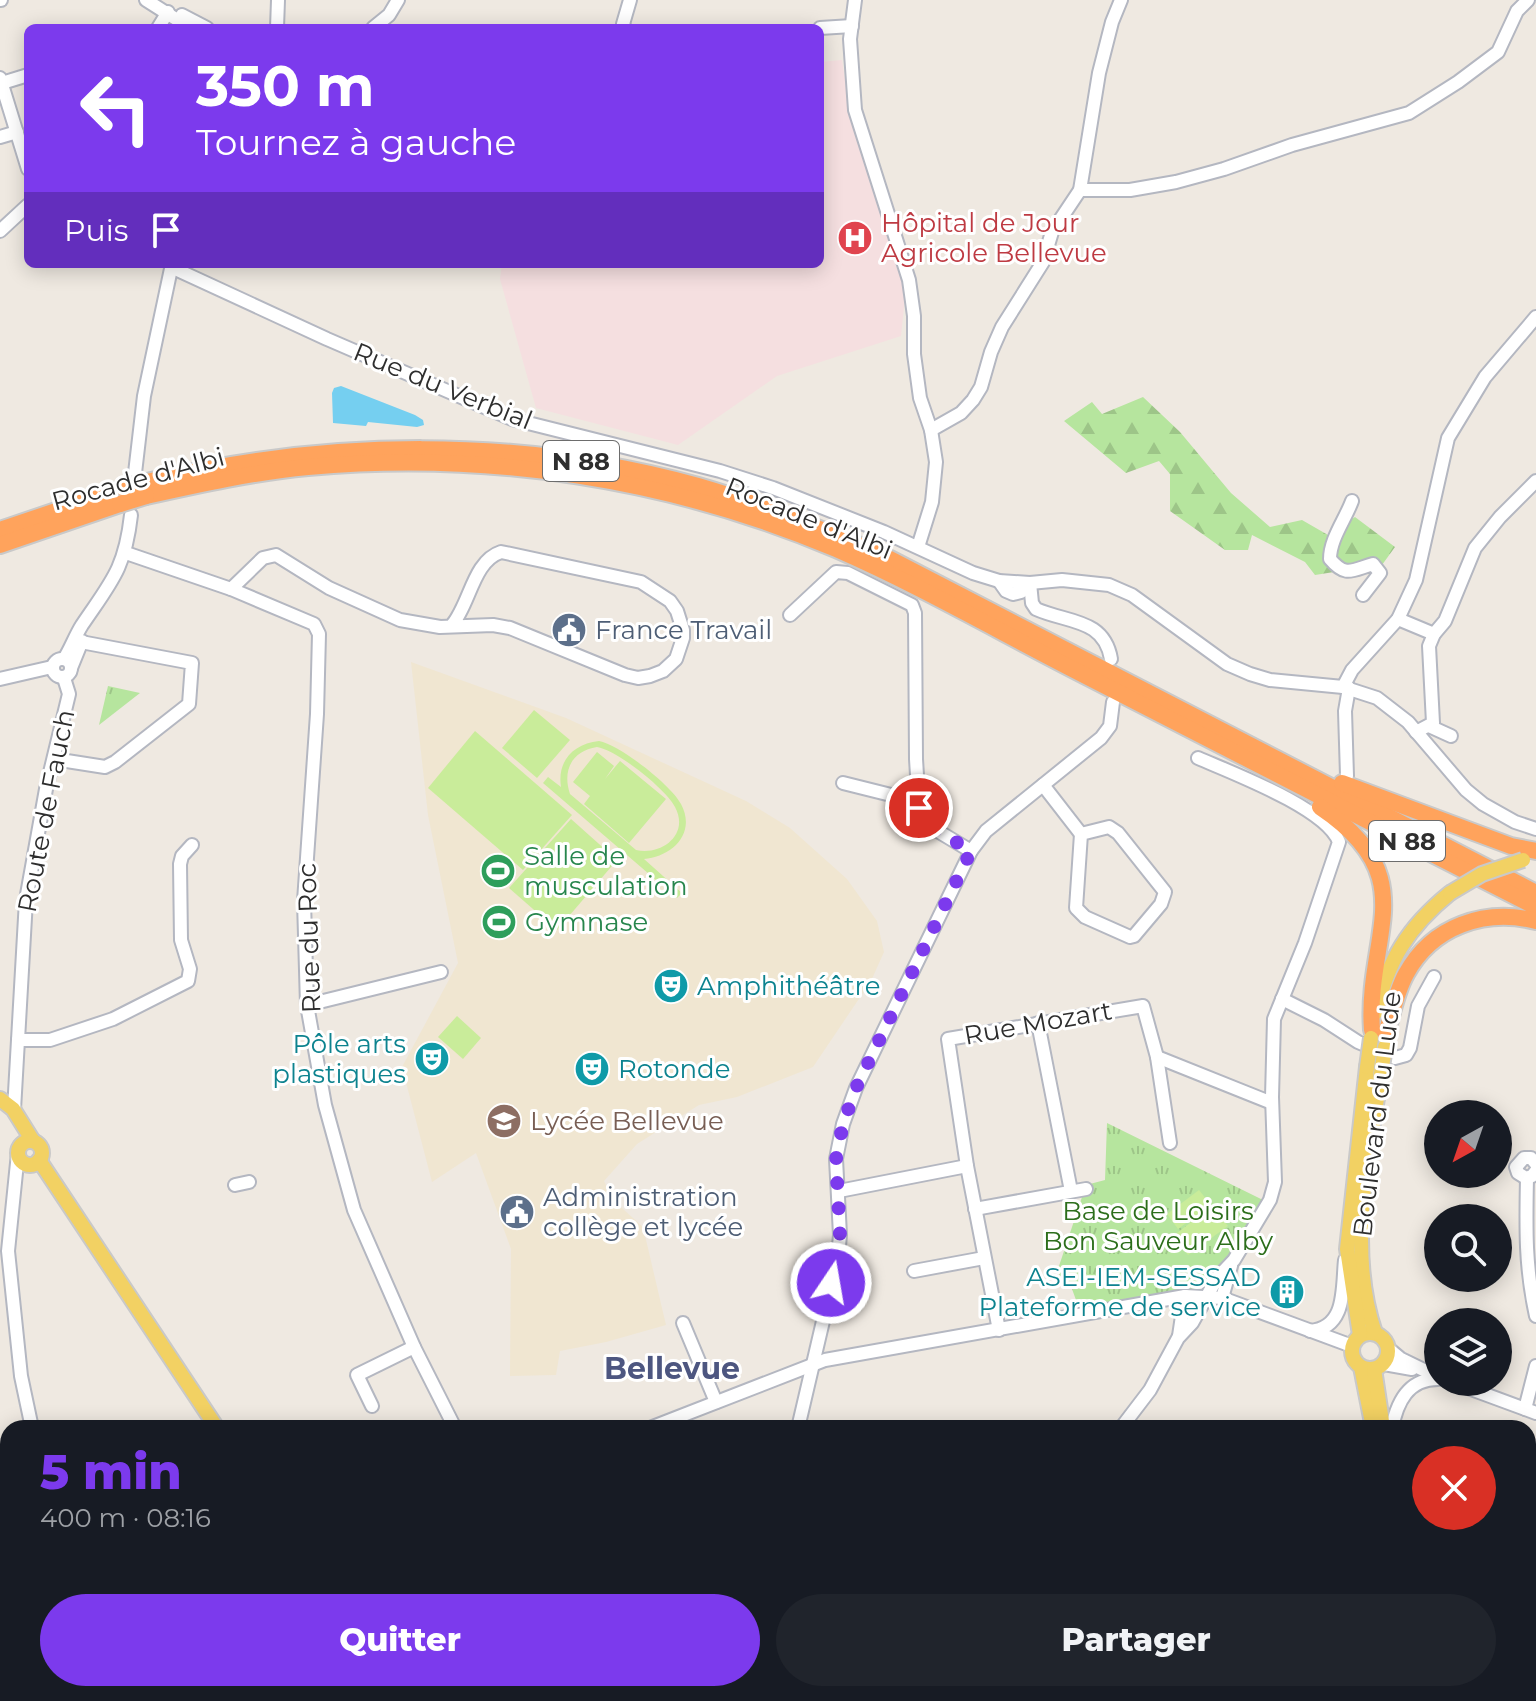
<!DOCTYPE html>
<html lang="fr">
<head>
<meta charset="utf-8">
<style>
	:root { --surface:#171b24; --page:#20242c; --text:#f1f3f6; --muted:#9ea1a6; --accent:#7c3aed }
	body { margin:0; font-family:Montserrat,sans-serif; background:var(--page); color:var(--text); height:100vh; display:flex; flex-direction:column; font-size:30px; white-space:nowrap }
	* { box-sizing:border-box; margin:0 }
	p { font-size:26px; color:var(--muted) }
	.icon { flex:none; width:44px; height:44px; fill:none; stroke:currentColor; stroke-width:2; stroke-linecap:round; stroke-linejoin:round }
	.map { position:relative; flex:1; overflow:hidden }
	.drawer { position:absolute; left:0px; top:1420px; width:1536px; height:282px; display:flex; flex-direction:column; background:var(--surface); border-radius:24px 24px 0 0; box-shadow:0 4px 20px #0003 }
	.drawer>* { flex:none }
	.guide { position:absolute; left:24px; top:24px; width:800px; height:244px; border-radius:12px; box-shadow:0 4px 20px #0003; background:#7c3aed; color:#fff; overflow:hidden }
	.needle { width:52px; rotate:220deg }
	.controls { position:absolute; left:1424px; top:1100px; display:grid; gap:16px }
	.controls a { display:grid; place-items:center; width:88px; height:88px; border-radius:50%; background:var(--surface); box-shadow:0 4px 20px #0003; font-size:40px }
	.pin { position:absolute; display:grid; place-items:center; width:68px; height:68px; color:#fff; margin:-34px; border:4px solid #fff; border-radius:50%; box-shadow:0 2px 8px #0007 }
	.me { position:absolute; width:88px; margin:-44px; rotate:12deg; stroke-linejoin:round; filter:drop-shadow(0 0 6px #0008) }
	.turn { display:flex; align-items:center; gap:28px; height:168px; padding:0 40px; font-size:36px }
	.turn .icon { width:104px; height:104px; stroke-width:2.5 }
	.turn b { display:block; font-size:56px; line-height:68px }
	.then { display:flex; align-items:center; height:76px; padding:0 40px; background:#0003; gap:16px; font-size:30px }
	.round { display:grid; place-items:center; flex:none; width:84px; height:84px; border-radius:42px; background:var(--page) }
	.head { display:flex; align-items:center; justify-content:space-between; height:136px; padding:0 40px }
	h1 { font-size:48px; font-weight:800; line-height:60px; color:var(--accent) }
	.cta { display:flex; gap:16px; margin-top:auto; padding:16px 40px }
	.cta a { flex:1; height:92px; border-radius:48px; background:var(--accent); color:#fff; font-size:32px; font-weight:800; line-height:92px; text-align:center }
	.cta a+a { background:var(--page); color:var(--text) }
	.map>svg:first-child { display:block }
	.education { fill:#f0e6d1 }
	.medical { fill:#f5dfe0 }
	.forest { fill:url(#forest-firs) }
	.park { fill:url(#park-tufts) }
	.pitch { fill:#c9ec9a; fill-rule:evenodd }
	.water { fill:#75cff0 }
	.lines { fill:none; stroke-linecap:round; stroke-linejoin:round }
	.minor-casing { stroke:#b4b7c1; stroke-width:16 }
	.major-casing { stroke:#c9c9c9; stroke-width:18 }
	.highway-casing { stroke:#c9c9c9; stroke-width:20 }
	.minor { stroke:#fff; stroke-width:12 }
	.major { stroke:#f2d163; stroke-width:14 }
	.highway { stroke:#ffa35c; stroke-width:16 }
	.major-bridge-casing { stroke:#c9c9c9; stroke-width:18; stroke-linecap:butt }
	.highway-bridge-casing { stroke:#c9c9c9; stroke-width:20; stroke-linecap:butt }
	.major-bridge { stroke:#f2d163; stroke-width:14 }
	.highway-bridge { stroke:#ffa35c; stroke-width:16 }
	.route { stroke:#7c3aed; stroke-width:14; stroke-dasharray:0 25.2 }
	.labels { text-anchor:middle; dominant-baseline:central; stroke-width:6; stroke-linejoin:round; paint-order:stroke }
	.shield { fill:#fff; stroke:#6d6d6d; stroke-width:2 }
	.shield-label { font-size:24px; font-weight:bold; fill:#2e2e2e }
	.health-label { font-size:26px; fill:#be3a42; stroke:#fff; text-anchor:start }
	.street-label { font-size:26px; fill:#2e2e2e; stroke:#fff }
	.service-label { font-size:26px; fill:#4e5e75; stroke:#fff; text-anchor:start }
	.leisure-label { font-size:26px; fill:#27864d; stroke:#fff; text-anchor:start }
	.culture-label { font-size:26px; fill:#0d838f; stroke:#fff; text-anchor:start }
	.education-label { font-size:26px; fill:#785e54; stroke:#fff; text-anchor:start }
	.park-label { font-size:26px; fill:#2c6e1b; stroke:#fff }
	.quarter-label { font-size:30px; font-weight:bold; fill:#4d5680; stroke:#fff }
</style>
</head>
<body>
<div class="map">
<svg width="1536" height="1701" viewBox="0 0 1536 1701">
	<defs>
		<pattern id="forest-firs" width="22" height="20" patternUnits="userSpaceOnUse" patternTransform="scale(2)"><rect width="22" height="20" fill="#b6e59e"/><path d="M5 1l3.5 6h-7zM16 11l3.5 6h-7z" fill="#9dc588"/></pattern>
		<pattern id="park-tufts" width="24" height="20" patternUnits="userSpaceOnUse" patternTransform="scale(2)"><rect width="24" height="20" fill="#b6e59e"/><path d="M3 7l-1-3M5 7V3M7 7l1-3M15 17l-1-3M17 17v-4M19 17l1-3" fill="none" stroke="#9dc588"/></pattern>
	</defs>
	<rect width="100%" height="100%" fill="#efe9e1"/>
	<polygon class="education" points="411,662 566,718 746,801 790,828 847,879 877,921 884,952 871,981 813,1067 737,1097 699,1105 637,1144 604,1181 613,1200 643,1227 666,1325 606,1342 560,1351 556,1375 510,1376 511,1249 476,1153 432,1182 402,1067 458,963 428,815"/>
	<polygon class="medical" points="842,60 851,119 906,287 901,336 777,376 678,445 536,408 500,279 502,264 820,264 820,62"/>
	<polygon class="forest" points="1143,397 1180,432 1231,493 1270,527 1302,520 1328,535 1355,517 1395,547 1374,576 1353,569 1315,575 1305,562 1252,535 1248,550 1225,550 1170,511 1170,474 1159,461 1126,473 1064,421 1092,402 1102,414"/>
	<g class="park">
		<polygon points="108,686 140,693 99,725"/>
		<path d="M 1107,1123 L 1263,1200 C 1248,1225 1234,1258 1212,1278 C 1189,1300 1125,1301 1093,1306 L 1086,1299 L 1076,1300 L 1072,1289 L 1057,1272 L 1086,1185 L 1105,1180 Z"/>
	</g>
	<g class="pitch">
		<polygon points="534,710 570,740 537,778 502,748"/>
		<polygon points="475,731 572,815 523,870 428,788"/>
		<path d="M 599,741 C 620,745 671,785 681,804 C 697,834 671,857 644,859 L 682,893 L 677,898 L 543,783 L 548,777 L 561,787 C 557,761 573,744 599,741 ZM 597,747 C 617,750 666,789 675,807 C 690,835 661,856 636,850 L 570,794 C 562,770 572,751 597,747 Z"/>
		<polygon points="597,752 614,766 605,779 620,761 666,799 629,843 584,804 590,796 573,782"/>
		<polygon points="571,819 617,860 557,930 509,888"/>
		<polygon points="457,1016 481,1038 463,1059 438,1037"/>
		<polygon points="1199,1190 1211,1205 1178,1229 1167,1214"/>
		<polygon points="1212,1206 1228,1226 1188,1255 1173,1236"/>
	</g>
	<polygon class="water" points="341,386 415,415 423,420 424,425 417,427 368,422 366,426 333,423 332,393 334,388"/>
	<g class="lines">
		<defs>
			<g id="minor">
				<polyline points="0,0 1,0"/>
				<polyline points="146,0 190,28"/>
				<polyline points="855,0 850,39 855,110 909,280 914,316 914,354 920,398 931,430 936,462 932,502 918,547"/>
				<polyline points="182,15 207,28"/>
				<polyline points="158,28 168,12"/>
				<polyline points="277,28 278,0"/>
				<polyline points="373,28 389,15 398,0"/>
				<polyline points="625,28 623,24 630,0"/>
				<polyline points="820,28 852,26"/>
				<polyline points="0,78 28,169"/>
				<polyline points="2,83 28,75"/>
				<polyline points="0,137 17,132"/>
				<polyline points="1080,190 1130,190 1176,182 1224,169 1292,145 1409,113 1458,82 1498,52 1517,11 1528,0"/>
				<polyline points="0,231 28,205"/>
				<polyline points="171,267 327,339 512,419 720,471 773,488 884,532 973,573 999,581 1030,583 1062,580 1109,585 1132,595 1227,664 1250,674 1270,680 1343,687 1377,698 1408,722 1466,790 1483,804 1515,822 1536,829"/>
				<polyline points="931,430 961,413 973,400 981,387 991,352 1002,327 1043,262 1052,232 1080,190 1099,73 1112,22 1121,0"/>
				<polyline points="135,473 144,396 172,264"/>
				<path d="M 1352,501 C 1345,520 1330,539 1330,559 C 1346,578 1352,570 1373,564 L 1380,573 L 1363,595"/>
				<polyline points="126,553 231,589 314,624 319,634 317,714 304,901 307,1005 325,1105 354,1210 414,1347 455,1428"/>
				<polyline points="999,581 1006,591 1013,594 1021,592 1030,583"/>
				<path d="M 1030,583 L 1032,603 L 1036,609 C 1067,623 1104,618 1111,659"/>
				<path d="M 231,589 L 263,558 L 276,555 L 329,588 L 400,620 L 440,627 L 493,625 L 510,628 L 625,675 L 638,678 L 650,676 L 663,671 L 676,659 L 683,638 L 683,630 L 677,611 L 670,601 L 641,582 L 501,552 C 473,561 470,604 452,625"/>
				<polyline points="790,615 836,572 848,573 912,605 915,613 916,759 919,808 931,827 971,851"/>
				<polyline points="1398,619 1434,634"/>
				<circle cx="62" cy="668" r="9"/>
				<path d="M 64,659 C 71,648 75,636 82,625 C 111,582 125,569 131,515"/>
				<polyline points="71,668 82,641"/>
				<polyline points="0,679 52,667"/>
				<polyline points="1343,687 1352,670 1398,619 1416,580 1448,438 1485,377 1536,317"/>
				<polyline points="1429,726 1451,736"/>
				<polyline points="1416,732 1433,723 1429,646 1434,634 1445,621 1475,548 1500,517 1536,481"/>
				<polyline points="54,759 105,767 115,762 189,704 192,663 81,642"/>
				<polyline points="1347,776 1345,711 1349,688"/>
				<polyline points="843,783 899,797 917,798"/>
				<polyline points="1043,785 1081,834"/>
				<polygon points="1109,827 1118,833 1165,892 1161,904 1134,936 1130,937 1085,917 1076,908 1081,834"/>
				<polyline points="1282,999 1324,1020 1358,1042 1395,1058 1406,1055 1410,1048 1418,1006 1434,977"/>
				<polyline points="307,1005 441,972"/>
				<polyline points="1038,1023 1071,1191"/>
				<polyline points="18,1040 50,1040 113,1019 188,981 190,969 181,940 180,864 182,856 192,845"/>
				<polyline points="1157,1057 1272,1103"/>
				<polyline points="14,1110 26,900 46,789 69,694 64,678"/>
				<polyline points="18,1153 8,1251 21,1376 32,1428"/>
				<polyline points="1536,1164 1531,1158 1524,1158 1516,1167 1518,1173 1526,1178 1532,1176 1536,1171"/>
				<path d="M 1527,1178 C 1526,1228 1525,1266 1536,1316"/>
				<polyline points="235,1185 249,1182"/>
				<polyline points="839,1191 967,1166"/>
				<polyline points="975,1209 1086,1189"/>
				<polyline points="914,1271 984,1258"/>
				<polyline points="1222,1298 1231,1266"/>
				<polyline points="683,1323 716,1402"/>
				<polyline points="999,1330 967,1166 948,1039 1143,1006 1157,1057 1170,1143"/>
				<path d="M 1310,1331 C 1347,1328 1342,1288 1345,1260"/>
				<polyline points="1179,1336 1185,1296"/>
				<polyline points="1389,1349 1401,1359 1438,1377"/>
				<polyline points="1384,1364 1412,1369"/>
				<polyline points="1452,1382 1536,1413"/>
				<polyline points="372,1406 357,1375 414,1347"/>
				<polyline points="1525,1409 1536,1366"/>
				<polyline points="650,1428 825,1360 1185,1296 1222,1298 1352,1346"/>
				<polyline points="798,1428 838,1257 840,1235 836,1159 843,1124 856,1088 971,851 986,831 1101,738 1110,726 1113,702"/>
				<path d="M 1121,1428 L 1150,1390 L 1178,1338 L 1192,1323 L 1217,1278 L 1234,1260 L 1270,1200 L 1275,1182 L 1272,1097 L 1274,1019 L 1305,943 L 1339,842 C 1326,808 1232,773 1198,758"/>
				<path d="M 1392,1428 C 1397,1402 1408,1379 1438,1379"/>
				<polyline points="0,1583 2,1581"/>
				<polyline points="0,1659 8,1676"/>
				<polyline points="17,1694 20,1701"/>
				<polyline points="85,1694 89,1701"/>
				<polyline points="254,1694 258,1701"/>
				<polyline points="310,1694 315,1701"/>
				<polyline points="546,1694 548,1701"/>
				<polyline points="662,1694 664,1701"/>
				<polyline points="855,1694 856,1701"/>
				<polyline points="113,1695 135,1700 181,1694"/>
				<polyline points="29,1701 45,1694"/>
				<polyline points="750,1701 765,1695"/>
				<polyline points="786,1701 790,1694"/>
			</g>
			<g id="major">
				<path d="M 1376,1012 C 1388,960 1408,927 1450,893"/>
				<polyline points="0,1099 13,1109 33,1141"/>
				<circle cx="30" cy="1153" r="12"/>
				<polyline points="39,1160 217,1428"/>
				<circle cx="1370" cy="1351" r="18"/>
				<path d="M 1375,1333 C 1346,1248 1369,1153 1382,1067"/>
				<polyline points="1360,1335 1347,1249 1367,1067"/>
				<polyline points="1361,1367 1373,1428"/>
				<polyline points="1374,1369 1383,1428"/>
				<polyline points="391,1694 396,1701"/>
				<polyline points="1329,1701 1332,1694"/>
			</g>
			<g id="highway">
				<path d="M 147,482 C 327,439 517,436 698,486 C 764,505 827,531 890,559 L 1536,893"/>
				<path d="M 146,496 C 200,484 254,472 308,467 C 488,451 669,478 836,549 C 923,587 1005,635 1090,678 C 1238,754 1387,831 1536,907"/>
				<polyline points="0,530 124,488"/>
				<polyline points="0,545 120,504"/>
				<polyline points="1342,783 1511,846 1536,851"/>
				<path d="M 1320,807 C 1426,878 1365,934 1372,1030"/>
				<path d="M 1386,1034 C 1392,1014 1396,992 1406,974 C 1432,926 1485,908 1536,921"/>
			</g>
		</defs>
		<use href="#minor" class="minor-casing"/>
		<use href="#major" class="major-casing"/>
		<use href="#highway" class="highway-casing"/>
		<use href="#minor" class="minor"/>
		<use href="#major" class="major"/>
		<use href="#highway" class="highway"/>
		<defs>
			<g id="major-bridge">
				<polyline points="1450,893 1482,874 1523,860"/>
				<polyline points="1367,1067 1371,1038"/>
				<polyline points="1382,1067 1385,1047"/>
			</g>
			<g id="highway-bridge">
				<polyline points="124,488 147,482"/>
				<polyline points="120,504 146,496"/>
			</g>
		</defs>
		<use href="#major-bridge" class="major-bridge-casing"/>
		<use href="#highway-bridge" class="highway-bridge-casing"/>
		<use href="#major-bridge" class="major-bridge"/>
		<use href="#highway-bridge" class="highway-bridge"/>
	</g>
	<g class="lines">
		<polyline class="route" points="831,1283 840,1235 836,1159 843,1124 856,1088 971,851 931,827 919,808"/>
	</g>
	<defs>
		<symbol id="hospital-disc" viewBox="-11 -11 22 22"><circle r="9.5" fill="#e0444e" stroke="#fff"/><path d="M-5-5h3v3.5h4V-5h3V5h-3V1.5h-4V5h-3Z" fill="#fff"/></symbol>
		<symbol id="civic-disc" viewBox="-11 -11 22 22"><circle r="9.5" fill="#5c6f8a" stroke="#fff"/><path d="M-.6-6.5H3V-4.5H.6V-3L4-1V1h2V6H-6V1h2V-1L-.6-3ZM-1.2 2.5V6h2.4V2.5Z" fill="#fff"/></symbol>
		<symbol id="stadium-disc" viewBox="-11 -11 22 22"><circle r="9.5" fill="#2e9e5b" stroke="#fff"/><path d="M0-5a6.5 5 0 1 0 0 10a6.5 5 0 1 0 0-10ZM-3.5-1.8h7v3.6h-7Z" fill="#fff"/></symbol>
		<symbol id="theatre-disc" viewBox="-11 -11 22 22"><circle r="9.5" fill="#0f9aa8" stroke="#fff"/><path d="M-5-5.5Q0-4 5-5.5V0Q5 5 0 6Q-5 5-5 0ZM-3.3-2.5H-1v1.5H-3.3ZM1-2.5H3.3v1.5H1ZM-2.8 1Q0 5.5 2.8 1Z" fill="#fff"/></symbol>
		<symbol id="school-disc" viewBox="-11 -11 22 22"><circle r="9.5" fill="#8d6e63" stroke="#fff"/><path d="M0-5L7-2L0 1L-7-2ZM-4 1L0 2.5L4 1V4Q0 6-4 4Z" fill="#fff"/></symbol>
		<symbol id="building-disc" viewBox="-11 -11 22 22"><circle r="9.5" fill="#0f9aa8" stroke="#fff"/><path d="M-4-6H4V6H1V3H-1V6H-4ZM-2.5-4.3h1.7v1.8h-1.7ZM.8-4.3h1.7v1.8H.8ZM-2.5-1h1.7V.8h-1.7ZM.8-1h1.7V.8H.8Z" fill="#fff"/></symbol>
	</defs>
	<g fill-rule="evenodd">
		<use href="#hospital-disc" x="835" y="218" width="40" height="40"/>
		<use href="#civic-disc" x="549" y="610" width="40" height="40"/>
		<use href="#stadium-disc" x="478" y="851" width="40" height="40"/>
		<use href="#stadium-disc" x="479" y="902" width="40" height="40"/>
		<use href="#theatre-disc" x="651" y="966" width="40" height="40"/>
		<use href="#theatre-disc" x="412" y="1039" width="40" height="40"/>
		<use href="#theatre-disc" x="572" y="1049" width="40" height="40"/>
		<use href="#school-disc" x="484" y="1101" width="40" height="40"/>
		<use href="#civic-disc" x="497" y="1192" width="40" height="40"/>
		<use href="#building-disc" x="1267" y="1272" width="40" height="40"/>
	</g>
	<g class="labels">
		<g class="shield">
			<rect x="543" y="441" width="76" height="40" rx="6"/>
			<rect x="1369" y="821" width="76" height="40" rx="6"/>
		</g>
		<g class="shield-label">
			<text x="581" y="461">N 88</text>
			<text x="1407" y="841">N 88</text>
		</g>
		<g class="health-label">
			<text x="881" y="223">Hôpital de Jour<tspan x="881" dy="30">Agricole Bellevue</tspan></text>
		</g>
		<g class="street-label">
			<text transform="translate(443 386) rotate(22)">Rue du Verbial</text>
			<text transform="translate(138 479) rotate(-15)">Rocade d'Albi</text>
			<text transform="translate(809 518) rotate(22)">Rocade d'Albi</text>
			<text transform="translate(46 811) rotate(-79)">Route de Fauch</text>
			<text transform="translate(309 938) rotate(-92)">Rue du Roc</text>
			<text transform="translate(1038 1023) rotate(-10)">Rue Mozart</text>
			<text transform="translate(1377 1114) rotate(-83)">Boulevard du Lude</text>
		</g>
		<g class="service-label">
			<text x="595" y="630">France Travail</text>
			<text x="543" y="1197">Administration<tspan x="543" dy="30">collège et lycée</tspan></text>
		</g>
		<g class="leisure-label">
			<text x="524" y="856">Salle de<tspan x="524" dy="30">musculation</tspan></text>
			<text x="525" y="922">Gymnase</text>
		</g>
		<g class="culture-label">
			<text x="697" y="986">Amphithéâtre</text>
			<text x="406" y="1044" text-anchor="end">Pôle arts<tspan x="406" dy="30">plastiques</tspan></text>
			<text x="618" y="1069">Rotonde</text>
			<text x="1261" y="1277" text-anchor="end">ASEI-IEM-SESSAD<tspan x="1261" dy="30">Plateforme de service</tspan></text>
		</g>
		<g class="education-label">
			<text x="530" y="1121">Lycée Bellevue</text>
		</g>
		<g class="park-label">
			<text x="1158" y="1211">Base de Loisirs<tspan x="1158" dy="30">Bon Sauveur Alby</tspan></text>
		</g>
		<g class="quarter-label">
			<text x="672" y="1368">Bellevue</text>
		</g>
	</g>
</svg>
<div class="controls">
<a><svg class="needle" viewBox="-14 -14 28 28"><path d="M0-13l5 13h-10z" fill="#e53935"/><path d="M0 13l5-13h-10z" fill="#9ea1a6"/></svg></a>
<a><svg class="icon" aria-label="search" viewBox="0 0 24 24"><circle cx="10" cy="10" r="6"/><path d="M15 15l6 6"/></svg></a>
<a><svg class="icon" aria-label="layers" viewBox="0 0 24 24"><path d="M12 4l9 5-9 5-9-5zM3 14l9 5 9-5"/></svg></a>
</div>
<div class="pin" style="left:919px;top:808px;background:#d93025"><svg class="icon" aria-label="arrive" viewBox="0 0 24 24"><path d="M6 21V4h12l-3 4 3 4H6"/></svg></div>
<svg class="me" style="left:831px;top:1283px" viewBox="-20 -20 40 40"><circle r="17" fill="#7c3aed" stroke="#fff" stroke-width="3"/><path d="M0-11L8 9 0 5-8 9z" fill="#fff"/></svg>
<div class="guide">
<div class="turn"><svg class="icon" aria-label="left" viewBox="0 0 24 24"><path d="M17 20v-9H6M10 6l-5 5 5 5"/></svg><div><b>350 m</b>Tournez à gauche</div></div>
<div class="then">Puis<svg class="icon" aria-label="arrive" viewBox="0 0 24 24"><path d="M6 21V4h12l-3 4 3 4H6"/></svg></div>
</div>
<section class="drawer">
<div class="head"><div><h1>5 min</h1><p>400 m · 08:16</p></div><a class="round" style="background:#d93025;color:#fff"><svg class="icon" aria-label="close" viewBox="0 0 24 24"><path d="M6 6l12 12M18 6L6 18"/></svg></a></div>
<div class="cta"><a>Quitter</a><a>Partager</a></div>
</section>
</div>
</body>
</html>
